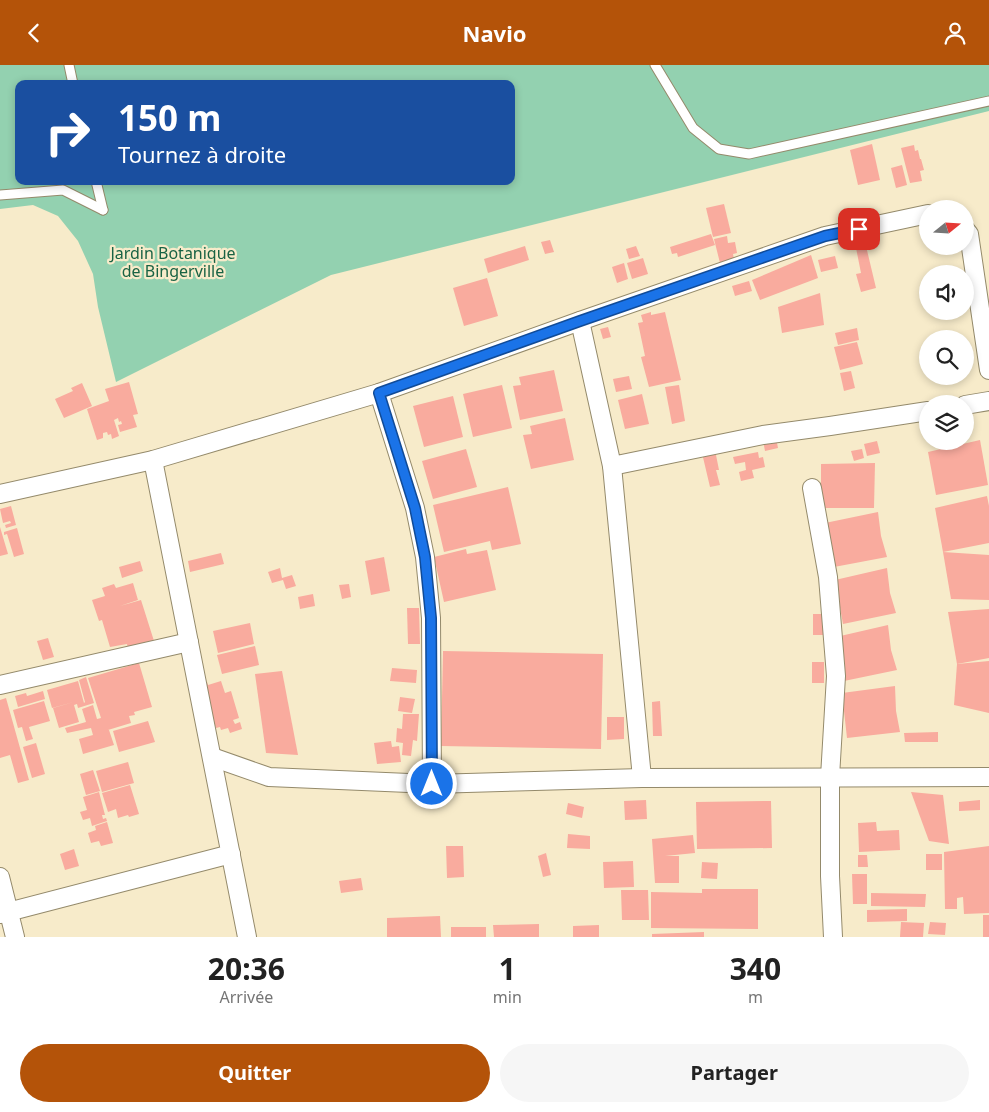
<!DOCTYPE html>
<html lang="fr">
<head>
<meta charset="utf-8">
<style>
	:root { --surface:#fff; --page:#f6f6f6; --text:#222; --muted:#767676; --accent:#b45309 }
	body { margin:0; font-family:"Noto Sans",sans-serif; background:var(--page); color:var(--text); height:100vh; display:flex; flex-direction:column; font-size:19px; white-space:nowrap }
	* { box-sizing:border-box; margin:0 }
	p { font-size:16px; color:var(--muted) }
	.icon { flex:none; width:28px; height:28px; fill:none; stroke:currentColor; stroke-width:2; stroke-linecap:round; stroke-linejoin:round }
	.map { position:relative; height:872px; overflow:hidden }
	.drawer { display:flex; flex-direction:column; background:var(--surface); flex:1 }
	.drawer>* { flex:none }
	.top-card { position:absolute; left:15px; top:15px; width:500px; height:105px; border-radius:10px; box-shadow:0 2px 8px #0003; background:#1a4fa0; color:#fff; overflow:hidden }
	.needle { width:32px; rotate:72deg }
	.buttons { position:absolute; left:919px; top:135px; display:grid; gap:10px }
	.buttons a { display:grid; place-items:center; width:55px; height:55px; border-radius:50%; background:var(--surface); box-shadow:0 2px 8px #0003; font-size:25px }
	.pin { position:absolute; display:grid; place-items:center; width:42px; height:42px; color:#fff; margin:-21px; border-radius:10px; box-shadow:0 2px 8px #0006 }
	.me { position:absolute; width:55px; margin:-28px; rotate:0deg; stroke-linejoin:round; filter:drop-shadow(0 0 4px #0008) }
	.turn { display:flex; align-items:center; gap:18px; height:105px; padding:0 20px; font-size:22px }
	.turn .icon { width:65px; height:65px; stroke-width:2.5 }
	.turn b { display:block; font-size:35px; line-height:42px }
	.eta { display:flex; justify-content:space-evenly; align-items:center; height:85px; text-align:center }
	.eta b { font-size:30px; font-weight:700; line-height:35px }
	.button { display:flex; gap:10px; margin-top:auto; padding:10px 20px }
	.button a { flex:1; height:58px; border-radius:30px; background:var(--accent); color:#fff; font-size:20px; font-weight:700; line-height:58px; text-align:center }
	.button a+a { background:var(--page); color:var(--text) }
	header { display:flex; justify-content:space-between; align-items:center; height:65px; padding:0 20px; background:var(--accent); color:#fff; font-size:22px; font-weight:700 }
	.map>svg:first-child { display:block }
	.green { fill:#93d1b0; fill-rule:evenodd }
	.building { fill:#f9ab9e }
	.lines { fill:none; stroke-linecap:round; stroke-linejoin:round }
	.service-casing { stroke:#948a6b; stroke-width:11 }
	.minor-casing { stroke:#948a6b; stroke-width:20 }
	.service { stroke:#fff; stroke-width:9 }
	.minor { stroke:#fff; stroke-width:18 }
	.route-casing { stroke:#114b97; stroke-width:12 }
	.route { stroke:#1a73e8; stroke-width:9 }
	.labels { text-anchor:middle; dominant-baseline:central; stroke-width:4.5; stroke-linejoin:round; paint-order:stroke }
	.park-label { font-size:16px; fill:#196344; stroke:#f7ebca }
</style>
</head>
<body>
<header><svg class="icon" aria-label="back" viewBox="0 0 24 24"><path d="M15 5l-7 7 7 7"/></svg>Navio<svg class="icon" aria-label="person" viewBox="0 0 24 24"><circle cx="12" cy="8" r="4"/><path d="M4 21q1-7 8-7t8 7"/></svg></header>
<div class="map">
<svg width="989" height="872" viewBox="0 0 989 872">
	<rect width="100%" height="100%" fill="#f7ebca"/>
	<path class="green" d="M 0,0 L 989,0 L 989,46 L 331,210 L 116,317 L 98,242 L 93,209 L 78,176 L 58,151 L 33,140 L 0,144 ZM 19,19 L 511,19 L 511,116 L 19,116 Z"/>
	<g class="building">
		<polygon points="872,79 880,115 858,120 850,85"/>
		<polygon points="914,80 915,86 918,85 920,94 921,94 924,105 920,106 922,116 910,118 901,83"/>
		<polygon points="902,100 907,120 896,123 891,103"/>
		<polygon points="724,139 731,168 713,172 706,143"/>
		<polygon points="711,169 715,180 678,192 677,188 672,189 670,182"/>
		<polygon points="727,171 728,178 735,177 737,188 733,189 735,199 721,202 714,174"/>
		<polygon points="550,175 554,187 545,189 541,177"/>
		<polygon points="525,181 529,195 488,208 484,194"/>
		<polygon points="636,181 640,191 629,194 626,184"/>
		<polygon points="866,181 876,223 861,227 856,209 861,208 856,183"/>
		<polygon points="811,190 818,213 760,235 752,215"/>
		<polygon points="835,191 838,203 821,207 818,195"/>
		<polygon points="643,193 648,209 632,214 627,198"/>
		<polygon points="624,198 628,214 617,218 612,202"/>
		<polygon points="487,213 498,251 464,261 453,223"/>
		<polygon points="749,216 752,226 735,231 732,221"/>
		<polygon points="820,228 824,260 782,268 778,242"/>
		<polygon points="651,247 651,250 665,247 681,315 649,322 641,292 645,291 638,258 643,257 641,250"/>
		<polygon points="608,262 611,272 603,274 600,264"/>
		<polygon points="857,263 859,275 838,280 835,268"/>
		<polygon points="857,277 863,299 840,305 834,282"/>
		<polygon points="554,305 563,346 520,355 513,321 521,320 519,312"/>
		<polygon points="851,306 855,323 844,326 840,308"/>
		<polygon points="629,311 632,324 616,327 613,314"/>
		<polygon points="129,317 138,349 133,350 137,362 120,367 118,360 122,359 121,356 119,357 118,353 114,355 119,371 112,374 111,369 108,370 107,367 103,368 103,373 97,375 87,344 109,336 105,324"/>
		<polygon points="82,318 92,341 64,353 55,334 73,326 71,323"/>
		<polygon points="502,320 512,363 473,372 463,329"/>
		<polygon points="679,320 685,356 672,359 665,322"/>
		<polygon points="642,329 649,359 625,364 618,335"/>
		<polygon points="453,331 463,372 424,382 413,341"/>
		<polygon points="565,353 574,395 531,404 523,370 532,369 530,361"/>
		<polygon points="776,372 778,383 765,386 763,375"/>
		<polygon points="980,375 988,420 936,430 928,387"/>
		<polygon points="877,376 880,388 867,391 864,379"/>
		<polygon points="466,384 477,422 433,434 422,396"/>
		<polygon points="862,384 864,393 854,396 851,386"/>
		<polygon points="715,385 719,405 716,405 720,420 710,422 702,388"/>
		<polygon points="758,387 759,393 763,392 765,402 752,405 754,413 741,416 739,407 746,405 745,397 735,399 733,392"/>
		<polygon points="875,398 874,443 821,443 821,399"/>
		<polygon points="508,422 521,479 492,485 490,476 444,487 433,440"/>
		<polygon points="987,431 989,441 989,478 943,487 935,443"/>
		<polygon points="11,441 16,460 6,463 5,460 11,458 10,456 3,458 0,444"/>
		<polygon points="878,447 881,471 887,492 834,502 825,458"/>
		<polygon points="0,462 8,489 0,491"/>
		<polygon points="17,463 24,489 14,492 7,469 4,470 4,467"/>
		<polygon points="466,484 467,489 487,485 496,525 444,537 434,492"/>
		<polygon points="943,487 989,490 989,535 951,534"/>
		<polygon points="221,488 224,499 190,507 188,496"/>
		<polygon points="384,492 390,526 371,530 365,496"/>
		<polygon points="140,496 143,506 122,513 119,502"/>
		<polygon points="280,503 282,513 292,510 296,521 286,524 283,515 272,518 268,507"/>
		<polygon points="887,503 890,528 896,548 843,559 835,515"/>
		<polygon points="133,518 138,535 120,541 141,535 154,576 128,584 127,579 110,582 102,555 99,556 92,535 105,531 102,523 114,519 116,523"/>
		<polygon points="349,519 351,532 342,534 339,520"/>
		<polygon points="313,529 315,541 300,544 298,532"/>
		<polygon points="407,543 419,543 420,579 408,579"/>
		<polygon points="989,544 989,593 957,599 948,547"/>
		<rect x="813" y="549" width="17" height="21"/>
		<polygon points="250,558 254,579 218,588 213,566"/>
		<polygon points="888,560 891,585 897,605 844,616 836,572"/>
		<polygon points="48,573 54,592 43,595 37,576"/>
		<polygon points="255,581 259,600 222,609 217,590"/>
		<polygon points="443,586 603,589 601,684 441,681"/>
		<polygon points="989,596 989,648 954,640 957,599"/>
		<rect x="812" y="597" width="12" height="21"/>
		<polygon points="139,598 152,642 134,647 135,650 129,651 131,658 108,665 109,665 114,680 83,689 79,674 93,670 91,663 67,668 65,663 86,657 82,644 93,640 97,654 101,653 88,613"/>
		<polygon points="392,603 417,605 416,618 390,616"/>
		<polygon points="282,606 298,690 266,688 255,609"/>
		<polygon points="86,612 94,638 78,643 77,639 74,640 79,657 59,663 53,643 74,637 52,643 47,625 78,616 84,638 85,637 79,615"/>
		<polygon points="221,616 225,628 231,626 239,653 233,655 235,659 240,657 242,664 230,668 228,663 221,665 220,662 216,663 199,619 207,617 208,620"/>
		<polygon points="895,621 896,646 900,667 847,673 842,628"/>
		<polygon points="43,626 45,634 18,642 15,631 26,628 27,631"/>
		<polygon points="400,632 415,634 412,648 398,646"/>
		<polygon points="6,633 29,715 18,718 10,690 0,693 0,635"/>
		<polygon points="44,636 50,656 29,662 33,674 26,676 22,662 18,663 13,645"/>
		<polygon points="660,636 662,671 653,671 652,637"/>
		<polygon points="403,649 419,649 417,676 413,675 411,691 402,690 403,678 396,677 397,663 402,664"/>
		<polygon points="607,652 624,652 624,674 607,675"/>
		<polygon points="148,656 155,677 119,687 113,666"/>
		<polygon points="938,667 938,677 905,677 904,668"/>
		<polygon points="391,676 392,682 399,681 401,697 377,699 374,678"/>
		<polygon points="36,678 45,709 32,713 23,682"/>
		<polygon points="128,697 134,718 102,727 96,706"/>
		<polygon points="93,705 100,726 86,730 80,709"/>
		<polygon points="130,720 139,749 129,752 128,750 118,753 116,744 108,747 102,728"/>
		<polygon points="99,727 105,750 102,750 103,754 106,753 107,756 92,761 90,753 83,755 80,747 87,745 83,732"/>
		<polygon points="911,727 943,730 949,779 929,776"/>
		<polygon points="646,735 647,754 625,755 624,736"/>
		<polygon points="980,735 980,745 959,746 959,737"/>
		<polygon points="771,736 772,783 697,784 696,737"/>
		<polygon points="568,738 584,742 582,753 566,749"/>
		<polygon points="107,757 113,778 101,781 99,776 91,778 88,768 96,765 95,761"/>
		<polygon points="876,757 877,766 899,765 900,785 859,787 858,758"/>
		<polygon points="568,769 590,771 590,784 567,783"/>
		<polygon points="693,770 695,788 665,791 679,791 679,818 655,818 652,774"/>
		<polygon points="446,781 463,781 464,812 447,813"/>
		<polygon points="989,781 989,848 964,849 963,832 957,833 957,844 945,844 944,787"/>
		<polygon points="74,784 79,801 65,805 60,789"/>
		<polygon points="546,788 551,810 543,812 538,791"/>
		<rect x="926" y="789" width="16" height="16"/>
		<polygon points="858,790 867,790 868,802 858,802"/>
		<polygon points="633,796 634,822 604,823 603,797"/>
		<polygon points="702,797 718,798 717,814 701,813"/>
		<polygon points="852,809 867,809 867,839 853,839"/>
		<polygon points="361,813 363,825 341,828 339,816"/>
		<polygon points="702,824 758,824 758,864 651,863 651,827 702,828"/>
		<polygon points="621,825 648,825 649,855 622,855"/>
		<polygon points="871,828 926,829 925,842 871,841"/>
		<polygon points="907,844 907,856 867,857 867,845"/>
		<rect x="983" y="850" width="6" height="22"/>
		<polygon points="440,851 441,872 387,872 387,853"/>
		<polygon points="901,857 924,858 923,872 900,872"/>
		<polygon points="930,857 946,858 945,870 928,869"/>
		<polygon points="539,859 539,872 494,872 493,860"/>
		<polygon points="599,860 599,872 573,872 573,861"/>
		<rect x="451" y="862" width="35" height="10"/>
		<polygon points="704,867 704,872 652,872 652,869"/>
	</g>
	<g class="lines">
		<defs>
			<g id="service">
				<polyline points="69,0 73,19"/>
				<polyline points="655,0 693,63 719,84 749,89 989,36"/>
				<polyline points="96,116 103,145"/>
				<polyline points="0,130 63,125 103,145"/>
			</g>
			<g id="minor">
				<polyline points="965,164 969,169 989,305"/>
				<polyline points="580,256 612,401 763,370 830,361 928,346"/>
				<polyline points="379,328 415,443 425,492 431,553 432,719"/>
				<polyline points="965,340 989,336"/>
				<polyline points="153,395 247,872"/>
				<polyline points="612,401 642,713"/>
				<polyline points="812,423 828,512 836,611 830,712 830,811 833,872"/>
				<polyline points="0,429 153,395 379,328 580,256 825,171 928,149"/>
				<polyline points="0,620 189,577"/>
				<polyline points="212,692 269,712 432,719 642,713 989,712"/>
				<polyline points="0,812 15,872"/>
				<polyline points="0,849 231,789"/>
			</g>
		</defs>
		<use href="#service" class="service-casing"/>
		<use href="#minor" class="minor-casing"/>
		<use href="#service" class="service"/>
		<use href="#minor" class="minor"/>
	</g>
	<g class="lines">
		<defs>
			<polyline id="route" points="432,719 431,553 425,492 415,443 379,328 580,256 825,171 859,164"/>
		</defs>
		<use href="#route" class="route-casing"/>
		<use href="#route" class="route"/>
	</g>
	<g class="labels">
		<g class="park-label">
			<text x="173" y="188">Jardin Botanique<tspan x="173" dy="18">de Bingerville</tspan></text>
		</g>
	</g>
</svg>
<div class="buttons">
<a><svg class="needle" viewBox="-14 -14 28 28"><path d="M0-13l5 13h-10z" fill="#e53935"/><path d="M0 13l5-13h-10z" fill="#767676"/></svg></a>
<a><svg class="icon" aria-label="sound" viewBox="0 0 24 24"><path d="M4 9h4l5-4v14l-5-4H4zM17 9q2 3 0 6"/></svg></a>
<a><svg class="icon" aria-label="search" viewBox="0 0 24 24"><circle cx="10" cy="10" r="6"/><path d="M15 15l6 6"/></svg></a>
<a><svg class="icon" aria-label="layers" viewBox="0 0 24 24"><path d="M12 4l9 5-9 5-9-5zM3 14l9 5 9-5"/></svg></a>
</div>
<div class="pin" style="left:859px;top:164px;background:#d93025"><svg class="icon" aria-label="arrive" viewBox="0 0 24 24"><path d="M6 21V4h12l-3 4 3 4H6"/></svg></div>
<svg class="me" style="left:432px;top:719px" viewBox="-20 -20 40 40"><circle r="17" fill="#1a73e8" stroke="#fff" stroke-width="3"/><path d="M0-11L8 9 0 5-8 9z" fill="#fff"/></svg>
<div class="top-card">
<div class="turn"><svg class="icon" aria-label="right" viewBox="0 0 24 24"><path d="M7 20v-9h11M14 6l5 5-5 5"/></svg><div><b>150 m</b>Tournez à droite</div></div>
</div>
</div>
<section class="drawer">
<div class="eta">
<div><b>20:36</b><p>Arrivée</p></div>
<div><b>1</b><p>min</p></div>
<div><b>340</b><p>m</p></div>
</div>
<div class="button"><a>Quitter</a><a>Partager</a></div>
</section>
</body>
</html>
